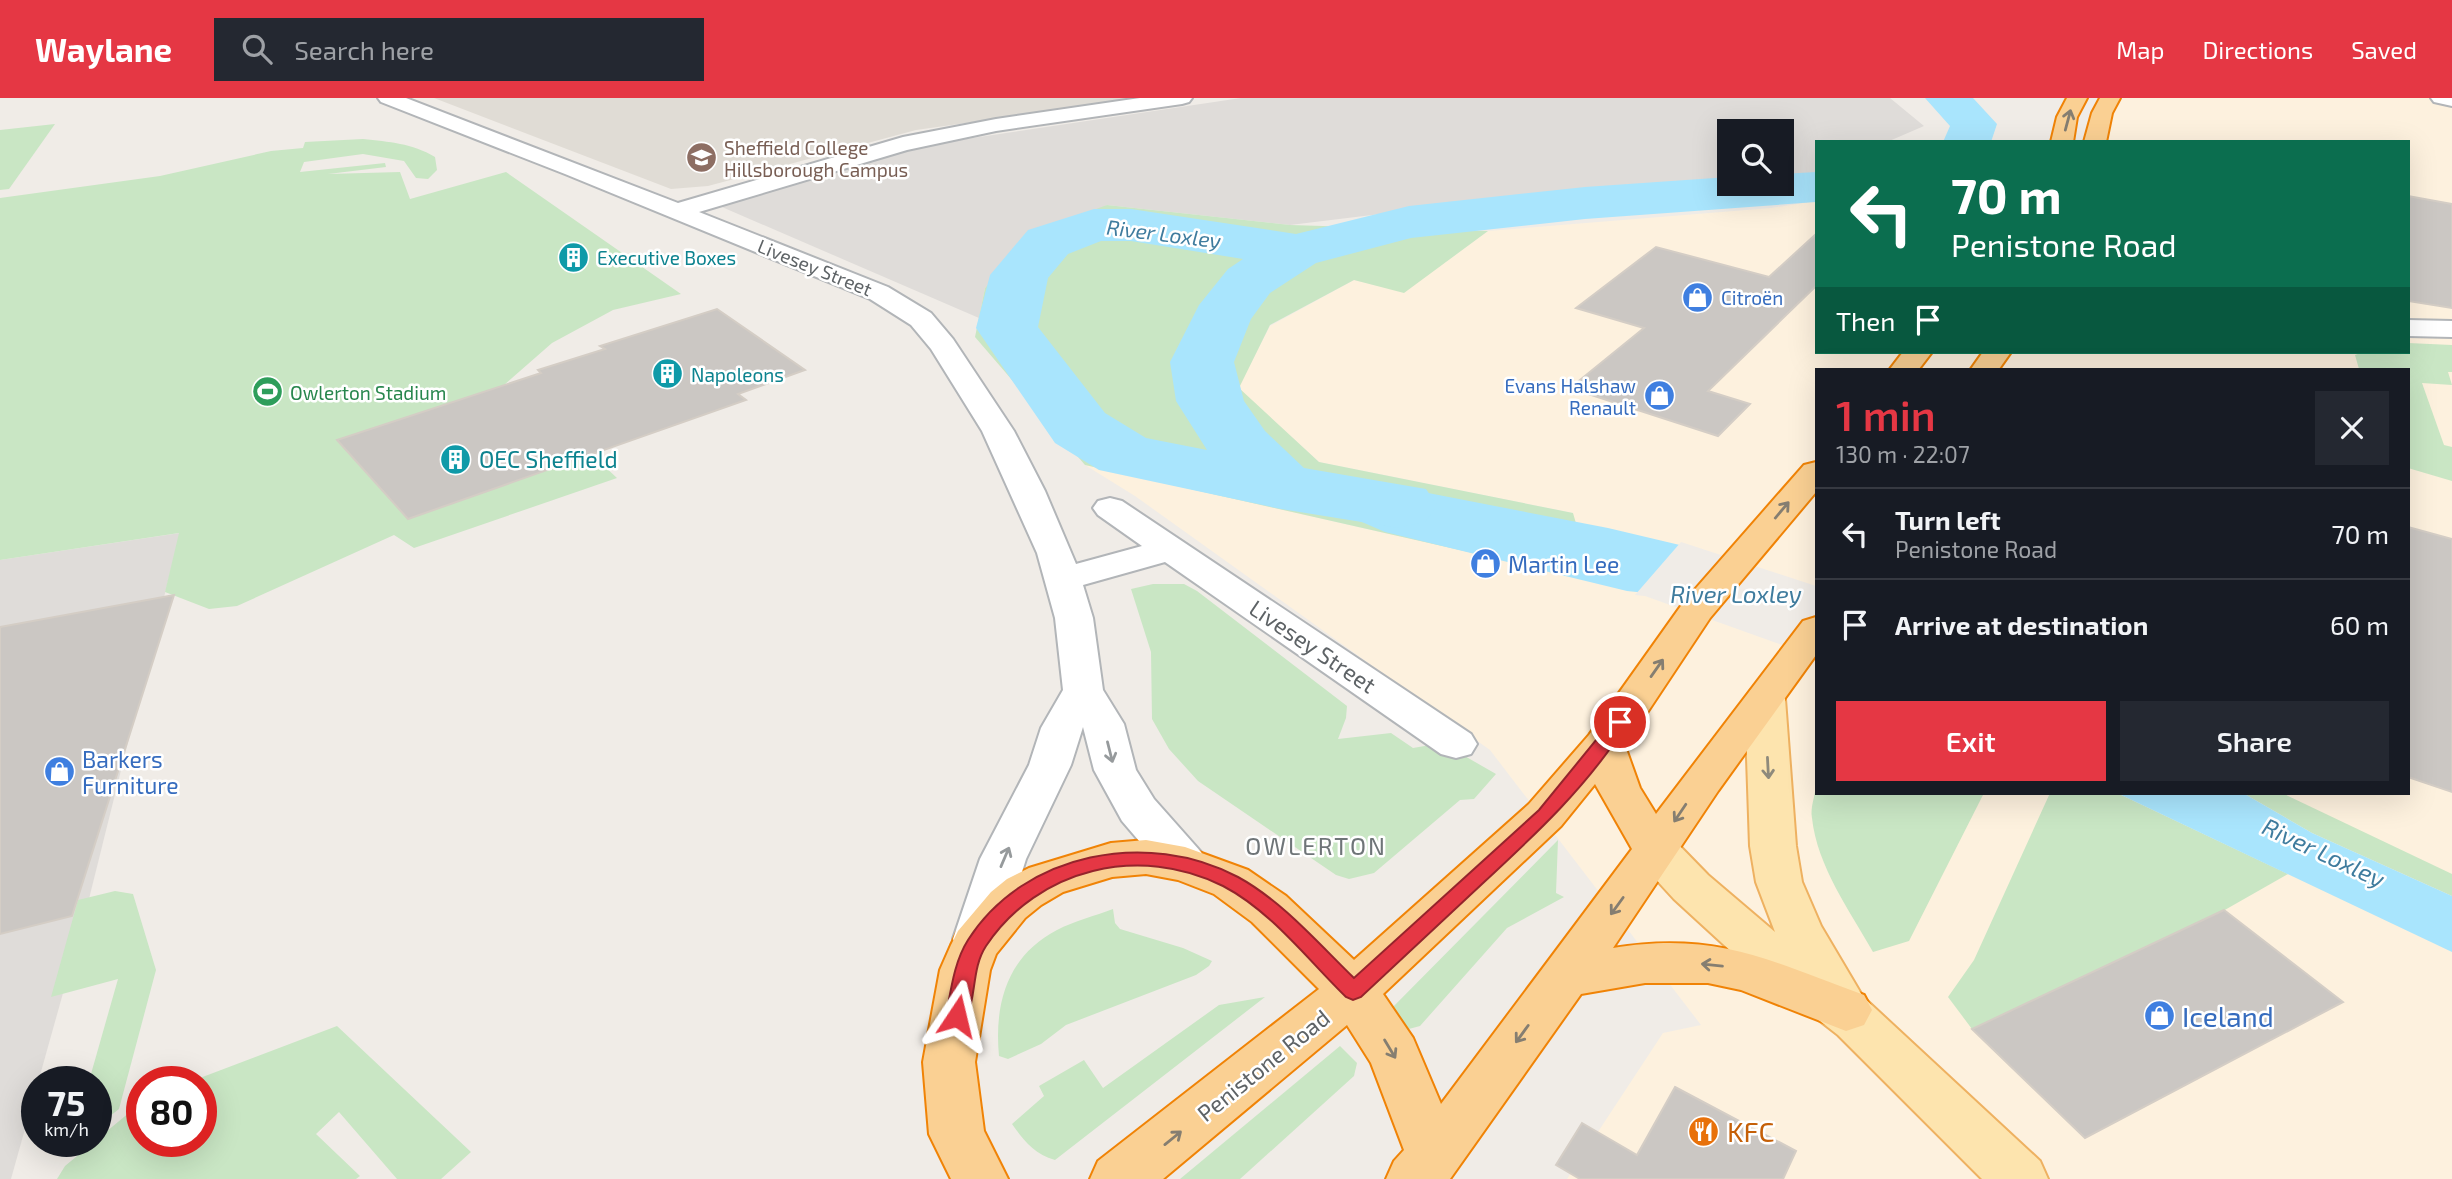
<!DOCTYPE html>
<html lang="en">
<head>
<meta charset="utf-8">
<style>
	:root { --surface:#171b24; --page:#242831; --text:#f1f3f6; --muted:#9ea1a6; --line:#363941; --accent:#e53744 }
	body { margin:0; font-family:"Exo 2",sans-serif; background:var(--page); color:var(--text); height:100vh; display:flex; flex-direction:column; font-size:26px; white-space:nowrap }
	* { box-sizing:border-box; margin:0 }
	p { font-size:23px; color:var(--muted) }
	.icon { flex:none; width:38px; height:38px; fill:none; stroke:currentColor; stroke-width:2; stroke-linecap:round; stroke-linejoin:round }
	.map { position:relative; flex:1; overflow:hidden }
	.panel { position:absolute; left:1815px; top:270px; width:595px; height:427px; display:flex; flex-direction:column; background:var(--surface); border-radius:0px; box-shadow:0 7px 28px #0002 }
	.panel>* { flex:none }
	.guide { position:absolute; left:1815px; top:42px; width:595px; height:214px; border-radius:0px; box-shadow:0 7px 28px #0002; background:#0b6e4f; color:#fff; overflow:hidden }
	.controls { position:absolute; left:1717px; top:21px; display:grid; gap:14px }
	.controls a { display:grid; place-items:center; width:77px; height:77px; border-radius:0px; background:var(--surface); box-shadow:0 7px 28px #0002; font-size:35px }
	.speed { position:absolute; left:21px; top:968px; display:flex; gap:14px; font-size:35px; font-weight:700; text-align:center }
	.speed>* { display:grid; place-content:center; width:91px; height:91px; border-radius:50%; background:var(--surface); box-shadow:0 7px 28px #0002; line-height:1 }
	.speed small { font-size:18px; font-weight:400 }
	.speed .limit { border:10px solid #d22; background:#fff; color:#111 }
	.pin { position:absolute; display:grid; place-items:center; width:60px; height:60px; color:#fff; margin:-30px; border:4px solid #fff; border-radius:50%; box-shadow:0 2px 7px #0007 }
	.me { position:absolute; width:77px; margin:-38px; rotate:10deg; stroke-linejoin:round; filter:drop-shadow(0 0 5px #0008) }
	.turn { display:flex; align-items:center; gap:24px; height:147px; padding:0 21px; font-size:32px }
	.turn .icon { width:91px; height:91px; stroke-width:2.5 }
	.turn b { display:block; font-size:49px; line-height:60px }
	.then { display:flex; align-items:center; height:66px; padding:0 21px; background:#0003; gap:14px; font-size:26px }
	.round { display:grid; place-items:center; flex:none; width:74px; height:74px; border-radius:0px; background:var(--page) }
	.overview { display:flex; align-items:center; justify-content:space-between; height:119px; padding:0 21px }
	h1 { font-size:42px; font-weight:600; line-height:52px; color:var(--accent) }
	.action { display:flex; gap:14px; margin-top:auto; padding:14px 21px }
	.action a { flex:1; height:80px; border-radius:0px; background:var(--accent); color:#fff; font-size:28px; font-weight:600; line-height:80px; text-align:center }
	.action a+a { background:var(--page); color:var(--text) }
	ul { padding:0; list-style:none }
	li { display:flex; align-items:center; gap:21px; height:91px; padding:0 21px; border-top:2px solid var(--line) }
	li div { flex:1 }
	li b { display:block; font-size:26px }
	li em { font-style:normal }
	header { display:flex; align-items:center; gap:42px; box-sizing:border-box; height:98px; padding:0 35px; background:var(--accent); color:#fff }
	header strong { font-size:33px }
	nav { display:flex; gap:38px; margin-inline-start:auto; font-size:24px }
	.search { width:490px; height:63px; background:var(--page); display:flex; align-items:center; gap:18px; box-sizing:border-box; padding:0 24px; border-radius:0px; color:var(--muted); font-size:26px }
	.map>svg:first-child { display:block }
	.commercial { fill:#fdf1de; fill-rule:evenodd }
	.industrial { fill:#dfdcd9 }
	.education { fill:#e0dcd5 }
	.green { fill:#c9e6c4 }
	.water { fill:#a9e5fd }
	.pier { fill:#f0ece7 }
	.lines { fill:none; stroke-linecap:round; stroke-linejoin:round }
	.river { fill:#a9e5fd; fill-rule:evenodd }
	.building { fill:#cbc7c3; stroke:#d4cdc5; stroke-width:2 }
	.street-casing { stroke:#b2b5b8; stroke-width:4 }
	.primary-casing { stroke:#eeb161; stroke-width:4 }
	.highway-casing { stroke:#f08306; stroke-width:4 }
	.street { fill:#fff; fill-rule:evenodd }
	.primary { fill:#fde4ae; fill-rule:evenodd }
	.highway { fill:#fad093; fill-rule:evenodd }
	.oneway { stroke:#857e71 }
	.oneway2 { stroke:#969a9c }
	.oneway3 { stroke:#8e8a7c }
	.route { fill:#e53744; stroke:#95242c; stroke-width:2 }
	.labels { text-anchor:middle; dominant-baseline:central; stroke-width:5; stroke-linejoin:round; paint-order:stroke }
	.far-education-label { font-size:19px; fill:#785e54; stroke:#fff; text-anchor:start }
	.far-culture-label { font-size:19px; fill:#0d838f; stroke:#fff; text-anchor:start }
	.far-street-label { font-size:19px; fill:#5e6366; stroke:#fff }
	.far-shop-label { font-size:19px; fill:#366cbe; stroke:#fff; text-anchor:start }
	.far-leisure-label { font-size:19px; fill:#27864d; stroke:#fff; text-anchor:start }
	.far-water-label { font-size:21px; font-style:italic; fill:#3f7c9e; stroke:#fff }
	.culture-label { font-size:23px; fill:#0d838f; stroke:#fff; text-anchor:start }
	.shop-label { font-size:23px; fill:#366cbe; stroke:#fff; text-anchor:start }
	.street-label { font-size:23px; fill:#5e6366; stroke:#fff }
	.water-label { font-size:24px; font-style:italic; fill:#3f7c9e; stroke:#fff }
	.neighbourhood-label { font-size:24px; letter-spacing:2px; fill:#6f7578; stroke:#fff }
	.near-shop-label { font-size:28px; fill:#366cbe; stroke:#fff; text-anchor:start }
	.near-food-label { font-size:28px; fill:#c56008; stroke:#fff; text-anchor:start }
</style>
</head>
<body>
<header>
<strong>Waylane</strong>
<div class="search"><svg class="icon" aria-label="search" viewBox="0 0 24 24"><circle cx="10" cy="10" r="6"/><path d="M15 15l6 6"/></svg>Search here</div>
<nav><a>Map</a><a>Directions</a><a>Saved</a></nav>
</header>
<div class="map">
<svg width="2452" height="1081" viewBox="0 0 2452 1081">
	<rect width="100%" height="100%" fill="#f0ece7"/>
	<path class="commercial" d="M 2107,0 L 2432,0 L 2452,4 L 2452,1081 L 1567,1081 L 1663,935 L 1701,927 L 1490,652 L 1135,398 L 1085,367 L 1530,468 L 1573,415 L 1319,364 L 1238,290 L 1270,228 L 1354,182 L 1404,194 L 1488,133 L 1771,110 L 1816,103 L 1816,254 L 2408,254 L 2408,44 L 2085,44 ZM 1816,271 L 2408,271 L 2408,695 L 1816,695 Z"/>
	<g class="industrial">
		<polygon points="1241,0 1890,0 1924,28 1887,44 1816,44 1816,74 1798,82 1782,83 1782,33 1729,33 1729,86 1552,95 1290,127 1107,107 985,190 979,220 715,106 932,46"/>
		<polygon points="180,435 86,813 11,1081 0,1081 0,462"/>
	</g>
	<polygon class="education" points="434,0 1146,0 916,32 708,88 671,91"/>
	<g class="green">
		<polygon points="55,26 9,91 0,92 0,32"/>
		<path d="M 363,41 C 389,44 412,45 435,59 L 437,72 L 428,81 L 416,80 L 404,63 L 363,56 L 304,64 L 300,74 L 385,65 L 386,69 L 328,76 L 400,74 L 410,101 L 506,74 L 681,196 L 613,212 L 552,245 L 503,288 L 540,308 L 617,380 L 414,450 L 394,437 L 237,508 L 209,511 L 165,494 L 179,435 L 0,462 L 0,100 L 160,78 L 271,53 L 303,50 L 305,44 Z"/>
		<polygon points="1107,107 1290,127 1488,133 1404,195 1354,182 1270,227 1239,290 1319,364 1573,415 1586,460 1530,468 1085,367 975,239 985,190 1047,129"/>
		<polygon points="2408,245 2452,247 2452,274 2448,274 2452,287 2422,285 2444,347 2452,349 2452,383 2408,370 2408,271 2359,271 2355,257 2363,254 2408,254"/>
		<polygon points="1153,486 1184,486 1197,493 1347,608 1346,620 1338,641 1391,635 1413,650 1442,645 1496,676 1474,701 1460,702 1374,775 1349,781 1336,777 1198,683 1169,651 1152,621 1151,554 1131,491"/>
		<path d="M 1816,688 L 1816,695 L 1984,695 L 1909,843 L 1873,854 C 1850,813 1817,768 1812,720 C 1810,710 1815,698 1816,688 Z"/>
		<polygon points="2050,695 2117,695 2288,776 2223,813 1972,931 1948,899 1974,862"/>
		<polygon points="2243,695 2282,695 2452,776 2452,798 2312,735"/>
		<polygon points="1558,742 1556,795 1564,799 1507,830 1420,928 1405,932 1389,913"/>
		<polygon points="115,793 133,796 156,872 119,1011 96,1029 96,984 89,983 118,881 51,899 78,802"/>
		<path d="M 1113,811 L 1115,825 L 1120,831 L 1183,850 L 1212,863 L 1209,868 L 1196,877 L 1066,927 L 1041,946 L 1008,961 L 999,958 C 994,906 1007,858 1057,832 C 1074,823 1095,818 1113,811 Z"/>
		<path d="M 1265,899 L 1055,1062 C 1034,1056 1024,1043 1012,1026 L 1044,998 L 1039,988 L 1084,962 L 1103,990 L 1219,907 Z"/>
		<polygon points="337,928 471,1054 441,1081 397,1081 339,1014 316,1036 360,1078 356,1081 57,1081 65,1068 142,1004 142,1043 201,1043 201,984 192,983"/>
		<polygon points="1340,948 1357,965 1354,978 1240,1081 1180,1081"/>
	</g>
	<g class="water">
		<polygon points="1346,379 1608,430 1684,448 1646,495 1627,493 1385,434 1281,389"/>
		<polygon points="2117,695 2243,695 2312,735 2452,798 2452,854"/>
	</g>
	<polygon class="pier" points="1681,444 1816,488 1816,559 1645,498 1635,497"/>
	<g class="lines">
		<g class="river">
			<polygon points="1925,0 1973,0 1997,26 1991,44 1943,44 1950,28"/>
			<path d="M 1816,74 L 1816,104 L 1585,121 L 1411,140 L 1316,165 L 1270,195 L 1251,221 L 1234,264 L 1244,303 L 1265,333 L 1304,370 L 1426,391 L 1437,407 L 1426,423 L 1399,430 L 1281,411 L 1099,372 L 1055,345 L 976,230 L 990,177 L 1028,132 L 1094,111 L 1131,111 L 1296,136 L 1409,108 L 1585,89 L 1729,79 L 1729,86 L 1782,86 L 1782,76 ZM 1101,143 L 1131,143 L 1243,161 L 1228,171 L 1199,207 L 1170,264 L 1176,303 L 1207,352 L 1146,340 L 1105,315 L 1038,229 L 1048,180 L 1068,156 Z"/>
		</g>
	</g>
	<g class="building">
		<polygon points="2408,98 2452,106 2452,210 2408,203"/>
		<polygon points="1816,136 1816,188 1708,293 1750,306 1718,338 1570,290 1644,230 1576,210 1656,149 1769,179"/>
		<polygon points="717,211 805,272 738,296 746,302 408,421 337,342 541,275 538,272 605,251 600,248"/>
		<polygon points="2408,429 2452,441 2452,694 2408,679"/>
		<polygon points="174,497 72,818 0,836 0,529"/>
		<polygon points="2224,812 2343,904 2085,1040 1972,931"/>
		<polygon points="1675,989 1796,1053 1783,1081 1580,1081 1556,1067 1582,1025 1637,1057"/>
	</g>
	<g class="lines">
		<defs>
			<g id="street">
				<polygon points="378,0 406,0 678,105 903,39 996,21 1140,0 1192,0 1189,4 1182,6 996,33 907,52 699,114 888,189 931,215 953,241 1014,333 1045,393 1076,466 1142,448 1098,417 1093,410 1098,403 1110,400 1122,403 1471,636 1477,646 1471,656 1456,660 1441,656 1165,464 1083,487 1093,520 1103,592 1124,626 1136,672 1154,701 1201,754 1208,766 1201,778 1185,783 1169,778 1122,723 1094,672 1083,629 1071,667 1026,761 1001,841 994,854 977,860 960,854 953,841 980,761 1029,667 1041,630 1063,592 1055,520 1037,455 982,333 931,251 911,227 870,201 565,76 381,4"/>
				<polygon points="2431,0 2452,0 2452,8 2434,4"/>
				<polygon points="2408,222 2452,223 2452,239 2408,238"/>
			</g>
			<polygon id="primary" points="1765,588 1779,592 1785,601 1796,748 1802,784 1821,828 1863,899 2040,1063 2048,1081 1982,1081 1838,937 1734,856 1674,801 1640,764 1633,752 1640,740 1656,735 1672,740 1708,777 1775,834 1756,784 1750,748 1745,601 1751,592"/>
			<g id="highway">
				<polygon points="2067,0 2087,0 2077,19 2073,44 2051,44 2057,19"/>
				<polygon points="2100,0 2120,0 2112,15 2106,44 2084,44 2092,15"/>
				<polygon points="1903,254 1932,254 1919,271 1890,271"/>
				<polygon points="1983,254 2011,254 1999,271 1971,271"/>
				<path d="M 1816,364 L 1816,394 L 1710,520 L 1625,648 L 1640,690 L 1656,716 L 1803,523 L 1816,519 L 1816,557 L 1718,693 L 1613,850 C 1718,833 1770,863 1864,897 L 1872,912 L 1864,927 L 1846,933 L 1741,892 L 1708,885 L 1645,885 L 1581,896 L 1450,1081 L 1386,1081 L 1394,1063 L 1404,1052 L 1371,965 L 1347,927 L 1163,1081 L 1090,1081 L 1098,1063 L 1319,891 L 1252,824 L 1214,796 L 1178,782 L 1146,776 L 1112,779 L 1063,794 L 1041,807 L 1025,820 L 996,856 L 990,872 L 975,964 L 984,1033 L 1008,1081 L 951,1081 L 929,1036 L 923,964 L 940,872 L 951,847 L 958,833 L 991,794 L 1007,781 L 1029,770 L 1111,745 L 1146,742 L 1185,749 L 1248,772 L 1286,798 L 1354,862 L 1529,706 L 1589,637 L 1683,505 L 1804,367 ZM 1595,686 L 1632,751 L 1441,1006 L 1413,940 L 1383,896 L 1561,728 Z"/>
			</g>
		</defs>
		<use href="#street" class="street-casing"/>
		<use href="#primary" class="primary-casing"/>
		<use href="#highway" class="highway-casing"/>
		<use href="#street" class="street"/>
		<use href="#primary" class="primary"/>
		<use href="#highway" class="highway"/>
	</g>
	<defs><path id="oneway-shaft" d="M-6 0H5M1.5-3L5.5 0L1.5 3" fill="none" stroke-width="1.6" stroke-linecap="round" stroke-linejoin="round" transform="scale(1.75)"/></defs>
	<g class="oneway">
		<use href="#oneway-shaft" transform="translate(2068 22) rotate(-75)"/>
		<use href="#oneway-shaft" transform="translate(1782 412) rotate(-50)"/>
		<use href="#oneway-shaft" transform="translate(1657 570) rotate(-55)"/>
		<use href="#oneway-shaft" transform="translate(1680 715) rotate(124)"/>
		<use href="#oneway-shaft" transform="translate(1617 808) rotate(126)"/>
		<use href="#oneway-shaft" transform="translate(1712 867) rotate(-174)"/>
		<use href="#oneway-shaft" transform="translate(1522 936) rotate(126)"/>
		<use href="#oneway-shaft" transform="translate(1390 951) rotate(59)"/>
		<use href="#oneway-shaft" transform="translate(1173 1040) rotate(-39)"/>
	</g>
	<g class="oneway2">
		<use href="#oneway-shaft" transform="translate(1110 654) rotate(76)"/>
		<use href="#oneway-shaft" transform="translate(1005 759) rotate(-67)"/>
	</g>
	<use class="oneway3" href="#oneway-shaft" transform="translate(1768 670) rotate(87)"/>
	<path class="route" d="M 1620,619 L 1628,624 C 1589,687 1535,737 1482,786 C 1441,824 1401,862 1361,899 L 1353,902 L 1346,899 C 1308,862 1271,813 1223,788 C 1140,746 1038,770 986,848 C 971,871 977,900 965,924 L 957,927 L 950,924 L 946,918 C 951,892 954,864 968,842 C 1024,754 1148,731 1238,779 C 1282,803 1318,845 1354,880 L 1539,712 L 1614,620 Z"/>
	<defs>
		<symbol id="university-disc" viewBox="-11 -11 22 22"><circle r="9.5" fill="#8d6e63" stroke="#fff"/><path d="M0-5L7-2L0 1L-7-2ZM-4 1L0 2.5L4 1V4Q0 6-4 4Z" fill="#fff"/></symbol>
		<symbol id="building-disc" viewBox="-11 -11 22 22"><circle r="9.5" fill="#0f9aa8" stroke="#fff"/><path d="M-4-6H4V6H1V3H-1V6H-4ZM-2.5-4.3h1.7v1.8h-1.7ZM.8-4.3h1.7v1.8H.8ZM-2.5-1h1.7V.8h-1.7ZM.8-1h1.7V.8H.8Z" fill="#fff"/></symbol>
		<symbol id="shop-disc" viewBox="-11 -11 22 22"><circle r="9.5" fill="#3f7fe0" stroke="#fff"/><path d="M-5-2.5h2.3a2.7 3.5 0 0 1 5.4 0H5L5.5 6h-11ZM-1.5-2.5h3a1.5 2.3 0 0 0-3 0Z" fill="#fff"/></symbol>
		<symbol id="stadium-disc" viewBox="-11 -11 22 22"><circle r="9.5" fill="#2e9e5b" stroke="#fff"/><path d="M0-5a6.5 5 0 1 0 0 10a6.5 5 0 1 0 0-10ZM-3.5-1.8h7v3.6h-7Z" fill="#fff"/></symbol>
		<symbol id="restaurant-disc" viewBox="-11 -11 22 22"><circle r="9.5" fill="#e8710a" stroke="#fff"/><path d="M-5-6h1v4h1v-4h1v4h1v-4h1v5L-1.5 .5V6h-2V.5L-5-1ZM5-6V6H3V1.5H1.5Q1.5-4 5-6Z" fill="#fff"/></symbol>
	</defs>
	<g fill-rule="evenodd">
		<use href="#university-disc" x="684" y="42" width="35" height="35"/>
		<use href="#building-disc" x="556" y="142" width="35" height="35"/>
		<use href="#shop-disc" x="1680" y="182" width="35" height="35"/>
		<use href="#building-disc" x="650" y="258" width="35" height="35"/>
		<use href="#stadium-disc" x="250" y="276" width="35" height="35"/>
		<use href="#shop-disc" x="1642" y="280" width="35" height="35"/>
		<use href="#building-disc" x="438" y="344" width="35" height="35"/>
		<use href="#shop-disc" x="1468" y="448" width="35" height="35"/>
		<use href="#shop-disc" x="42" y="656" width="35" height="35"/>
		<use href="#shop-disc" x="2142" y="900" width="35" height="35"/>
		<use href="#restaurant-disc" x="1686" y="1016" width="35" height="35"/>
	</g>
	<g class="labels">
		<g class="far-education-label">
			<text x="724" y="49">Sheffield College<tspan x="724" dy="22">Hillsborough Campus</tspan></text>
		</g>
		<g class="far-culture-label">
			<text x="597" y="159">Executive Boxes</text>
			<text x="691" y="276">Napoleons</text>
		</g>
		<g class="far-street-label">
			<text transform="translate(815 169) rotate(22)">Livesey Street</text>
		</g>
		<g class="far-shop-label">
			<text x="1721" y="199">Citroën</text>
			<text x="1636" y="287" text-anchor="end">Evans Halshaw<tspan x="1636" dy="22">Renault</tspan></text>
		</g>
		<g class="far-leisure-label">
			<text x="290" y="294">Owlerton Stadium</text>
		</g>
		<g class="far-water-label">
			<text transform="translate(1164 135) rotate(7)">River Loxley</text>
		</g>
		<g class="culture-label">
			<text x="479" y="361">OEC Sheffield</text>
		</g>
		<g class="shop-label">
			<text x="1508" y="466">Martin Lee</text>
			<text x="82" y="661">Barkers<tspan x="82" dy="26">Furniture</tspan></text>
		</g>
		<g class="street-label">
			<text transform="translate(1313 548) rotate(34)">Livesey Street</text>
			<text transform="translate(1263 967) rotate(-39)">Penistone Road</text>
		</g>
		<g class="water-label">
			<text x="1736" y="495">River Loxley</text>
			<text transform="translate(2324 754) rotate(25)">River Loxley</text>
		</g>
		<g class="neighbourhood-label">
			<text x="1316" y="747">OWLERTON</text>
		</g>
		<g class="near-shop-label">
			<text x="2182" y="918">Iceland</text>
		</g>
		<g class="near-food-label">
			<text x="1727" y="1033">KFC</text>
		</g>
	</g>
</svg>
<div class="controls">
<a><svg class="icon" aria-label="search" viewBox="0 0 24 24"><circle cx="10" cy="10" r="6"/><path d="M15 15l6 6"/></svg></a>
</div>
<div class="speed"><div>75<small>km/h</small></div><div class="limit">80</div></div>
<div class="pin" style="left:1620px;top:624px;background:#d93025"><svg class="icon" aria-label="arrive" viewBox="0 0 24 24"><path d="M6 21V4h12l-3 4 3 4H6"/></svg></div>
<svg class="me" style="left:957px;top:918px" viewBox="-20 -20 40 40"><path d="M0-17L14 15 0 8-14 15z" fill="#e53744" stroke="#fff" stroke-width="4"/></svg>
<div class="guide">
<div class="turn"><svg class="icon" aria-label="left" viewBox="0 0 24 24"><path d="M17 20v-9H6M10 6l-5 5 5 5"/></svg><div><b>70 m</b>Penistone Road</div></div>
<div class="then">Then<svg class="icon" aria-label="arrive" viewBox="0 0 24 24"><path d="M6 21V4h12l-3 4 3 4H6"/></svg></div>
</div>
<section class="panel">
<div class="overview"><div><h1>1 min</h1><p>130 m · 22:07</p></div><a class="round"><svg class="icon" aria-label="close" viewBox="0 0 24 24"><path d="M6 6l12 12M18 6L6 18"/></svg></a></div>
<ul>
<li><svg class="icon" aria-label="left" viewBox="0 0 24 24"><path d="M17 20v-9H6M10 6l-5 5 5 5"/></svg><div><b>Turn left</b><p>Penistone Road</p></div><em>70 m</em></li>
<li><svg class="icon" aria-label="arrive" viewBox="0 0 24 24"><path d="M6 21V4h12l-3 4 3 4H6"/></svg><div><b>Arrive at destination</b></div><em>60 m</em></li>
</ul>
<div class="action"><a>Exit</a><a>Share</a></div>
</section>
</div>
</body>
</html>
